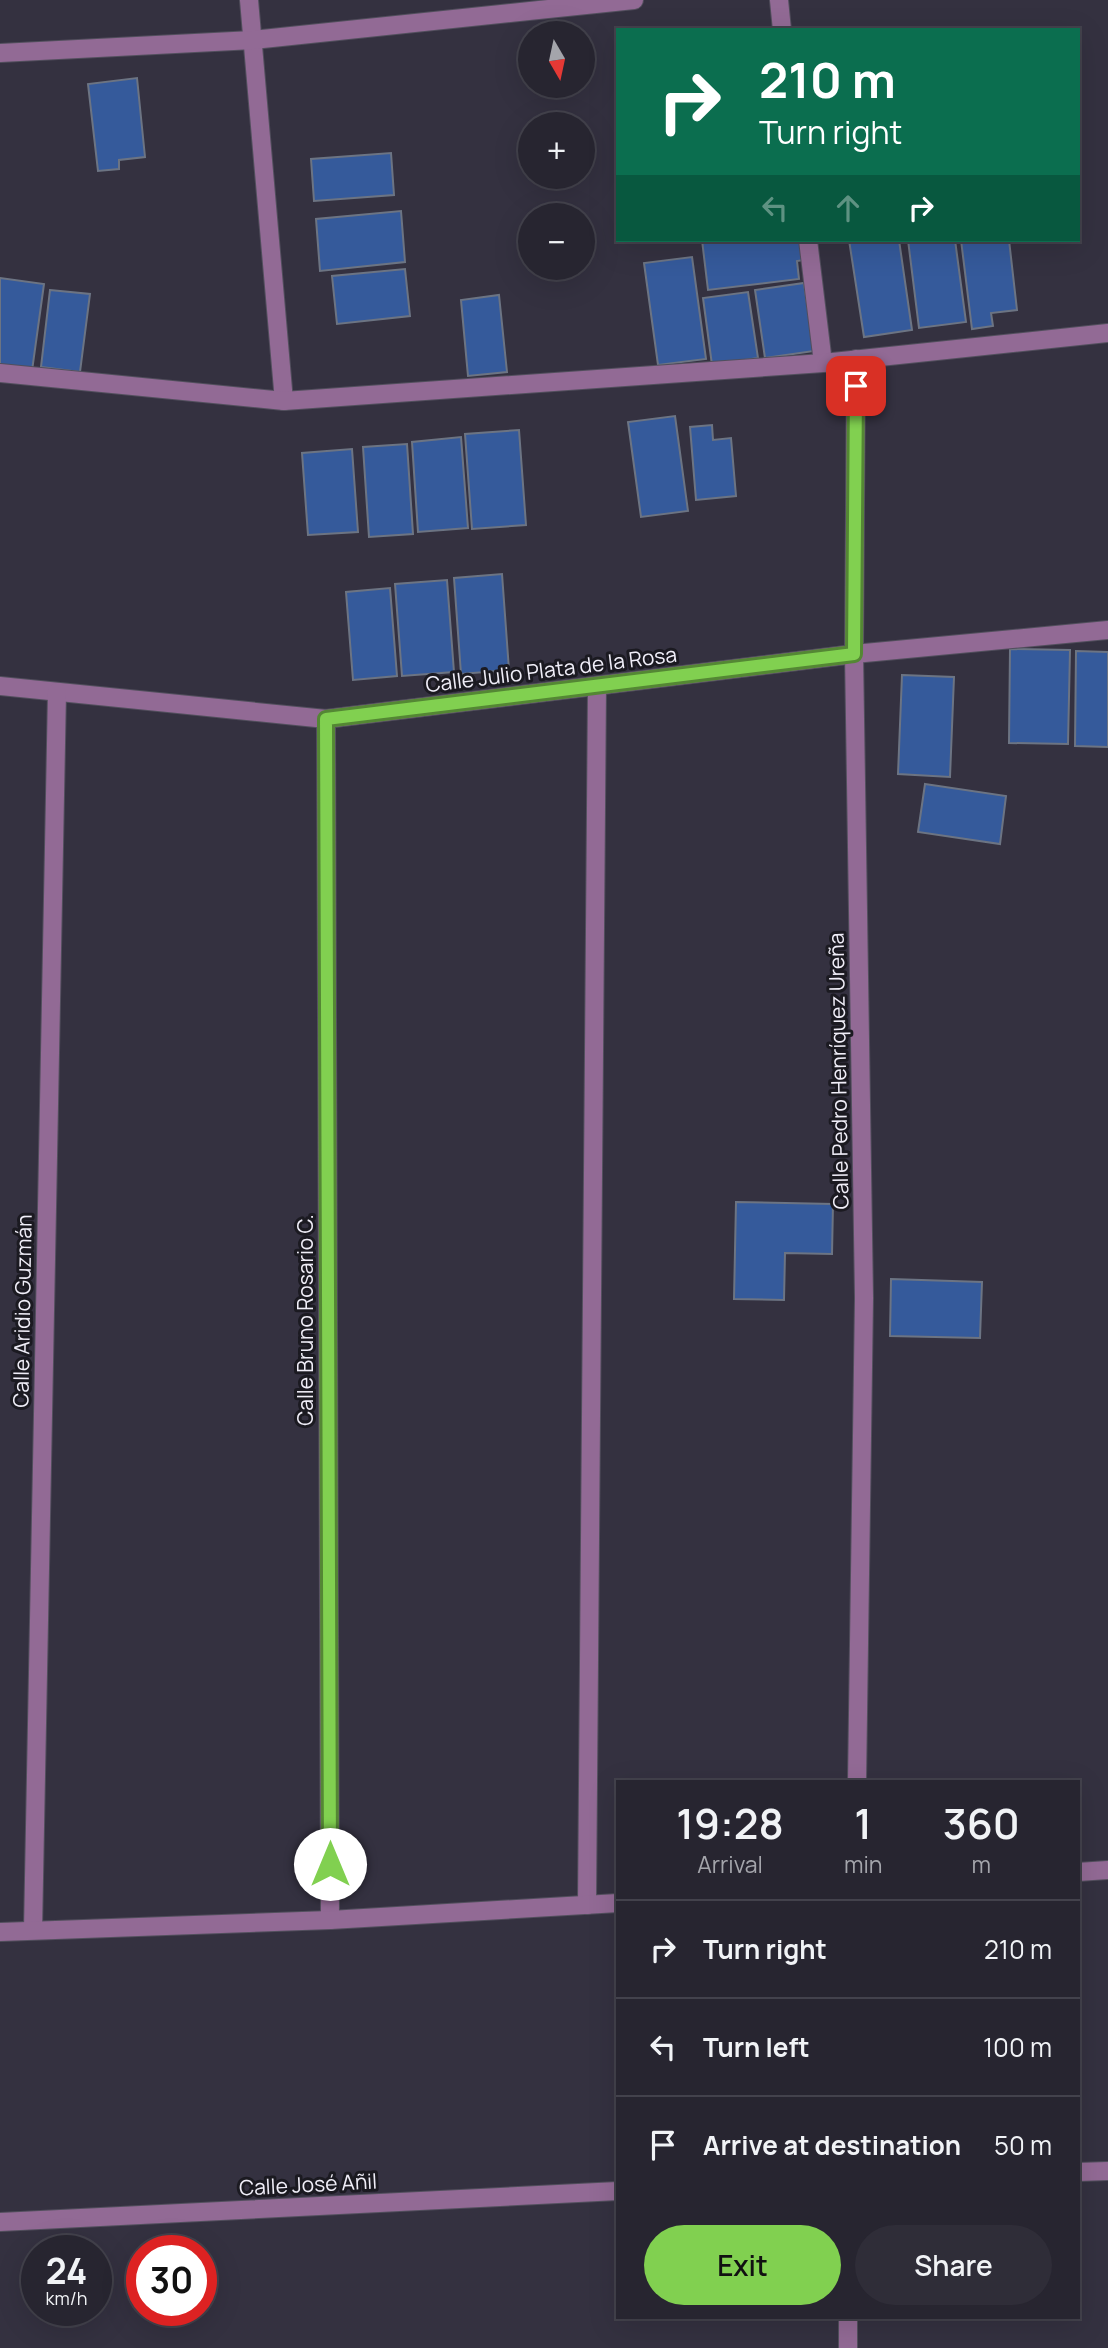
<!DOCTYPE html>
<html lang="en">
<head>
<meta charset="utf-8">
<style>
	:root { --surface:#272530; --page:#2f2d38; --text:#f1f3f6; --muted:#a4a5ab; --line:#43424c; --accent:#81d050 }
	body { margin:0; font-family:Manrope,sans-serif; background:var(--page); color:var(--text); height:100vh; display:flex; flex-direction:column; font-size:26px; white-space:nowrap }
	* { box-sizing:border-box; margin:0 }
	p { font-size:23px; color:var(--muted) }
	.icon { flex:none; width:38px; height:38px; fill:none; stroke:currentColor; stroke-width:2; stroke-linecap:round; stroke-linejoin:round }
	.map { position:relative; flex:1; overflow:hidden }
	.details { position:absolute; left:616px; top:1780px; width:464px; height:539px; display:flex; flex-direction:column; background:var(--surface); border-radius:0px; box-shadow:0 7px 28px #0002,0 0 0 2px var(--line) }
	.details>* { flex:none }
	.top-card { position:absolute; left:616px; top:28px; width:464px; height:214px; border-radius:0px; box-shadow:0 7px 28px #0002,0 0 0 2px var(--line); background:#0b6e4f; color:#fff; overflow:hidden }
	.needle { width:46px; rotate:171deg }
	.buttons { position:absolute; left:518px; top:21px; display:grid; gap:14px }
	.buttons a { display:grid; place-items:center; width:77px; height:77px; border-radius:50%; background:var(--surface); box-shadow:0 7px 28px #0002,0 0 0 2px var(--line); font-size:35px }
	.speed { position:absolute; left:21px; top:2235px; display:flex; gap:14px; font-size:35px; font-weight:700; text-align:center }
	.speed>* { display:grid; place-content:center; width:91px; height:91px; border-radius:50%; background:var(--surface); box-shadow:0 7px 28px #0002,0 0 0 2px var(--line); line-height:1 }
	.speed small { font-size:18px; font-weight:400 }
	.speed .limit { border:10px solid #d22; background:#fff; color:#111 }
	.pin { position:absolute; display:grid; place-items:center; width:60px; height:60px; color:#fff; margin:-30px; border-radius:14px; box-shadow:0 4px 10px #0006 }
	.me { position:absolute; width:77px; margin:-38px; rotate:0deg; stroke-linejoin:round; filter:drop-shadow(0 0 5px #0008) }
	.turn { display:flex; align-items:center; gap:24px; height:147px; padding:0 28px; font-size:32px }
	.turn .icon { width:91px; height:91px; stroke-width:2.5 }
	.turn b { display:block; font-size:49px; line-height:60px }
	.lanes { display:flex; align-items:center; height:66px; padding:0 28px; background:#0003; justify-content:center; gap:35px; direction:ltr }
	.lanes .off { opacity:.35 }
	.eta { display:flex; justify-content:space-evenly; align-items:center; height:119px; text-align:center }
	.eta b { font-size:42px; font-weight:600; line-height:49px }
	.action { display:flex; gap:14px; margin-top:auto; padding:14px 28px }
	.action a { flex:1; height:80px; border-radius:42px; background:var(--accent); color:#111; font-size:28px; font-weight:600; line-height:80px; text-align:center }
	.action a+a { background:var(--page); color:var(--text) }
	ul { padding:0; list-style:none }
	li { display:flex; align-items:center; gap:21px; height:98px; padding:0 28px; border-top:2px solid var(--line) }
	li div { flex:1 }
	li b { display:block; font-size:26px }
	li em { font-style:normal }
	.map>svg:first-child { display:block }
	.building { fill:#355a9b; stroke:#6c7483; stroke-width:2 }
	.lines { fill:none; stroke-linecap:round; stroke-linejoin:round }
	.minor-casing { stroke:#524f5d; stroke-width:20 }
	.minor { stroke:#926a95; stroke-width:18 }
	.route-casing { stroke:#548734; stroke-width:18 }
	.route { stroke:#81d050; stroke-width:12 }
	.labels { text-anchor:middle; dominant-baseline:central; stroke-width:6; stroke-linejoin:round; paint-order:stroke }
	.street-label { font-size:21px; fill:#f0eef8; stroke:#1b1a21 }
</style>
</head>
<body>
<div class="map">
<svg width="1108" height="2348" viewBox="0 0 1108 2348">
	<rect width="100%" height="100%" fill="#343140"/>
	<g class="building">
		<polygon points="137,78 145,157 119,160 119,169 98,171 88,84"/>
		<polygon points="391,153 394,195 314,201 311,159"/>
		<polygon points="401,211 405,262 320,271 316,219"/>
		<polygon points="702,240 801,240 804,260 797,261 799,279 708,290"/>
		<polygon points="849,240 899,240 912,330 864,337"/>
		<polygon points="908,240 955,240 966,322 919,328"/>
		<polygon points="961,240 1009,240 1017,310 991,313 993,326 972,329"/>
		<polygon points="692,257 706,359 658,365 644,263"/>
		<polygon points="405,269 410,316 337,324 332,276"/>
		<polygon points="0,278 44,284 32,371 0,367"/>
		<polygon points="804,283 814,351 765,358 755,290"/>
		<polygon points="50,290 90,294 80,372 41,367"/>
		<polygon points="748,292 758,358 712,365 703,298"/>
		<polygon points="499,295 507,372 468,376 461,300"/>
		<polygon points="675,416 688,511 641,517 628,422"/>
		<polygon points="712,425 713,440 731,438 736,496 696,500 690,427"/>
		<polygon points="519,430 526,525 472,529 465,434"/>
		<polygon points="461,437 468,528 418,532 412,442"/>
		<polygon points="407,444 413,534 369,537 363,447"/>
		<polygon points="352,449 358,532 308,535 302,453"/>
		<polygon points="502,574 509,670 461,674 454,578"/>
		<polygon points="447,580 454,672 402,676 395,584"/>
		<polygon points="390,588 397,676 353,680 346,592"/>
		<polygon points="1010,649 1070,650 1068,744 1009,743"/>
		<polygon points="1076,651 1108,652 1108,747 1075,746"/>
		<polygon points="902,675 954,677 950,777 898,774"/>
		<polygon points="925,784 1006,796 1000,844 918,832"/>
		<polygon points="736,1202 833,1204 832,1254 785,1253 784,1300 734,1299"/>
		<polygon points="891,1279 982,1282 980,1338 890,1336"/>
	</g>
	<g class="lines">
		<defs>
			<g id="minor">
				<polyline points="249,0 284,401"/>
				<polyline points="779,0 782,30"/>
				<polyline points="0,53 253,40 634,0"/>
				<polyline points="808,240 823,363"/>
				<polyline points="856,359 854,654 864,1298 857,1782"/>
				<polyline points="0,373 284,401 823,363 1108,333"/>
				<polyline points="0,686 326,719 854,654 1108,630"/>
				<polyline points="326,719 330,1920"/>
				<polyline points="1078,1872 1108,1870"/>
				<polyline points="587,1905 597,686"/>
				<polyline points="33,1930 57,692"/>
				<polyline points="0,1932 330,1920 618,1903"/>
				<polyline points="1078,2172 1108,2171"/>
				<polyline points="0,2222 618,2191"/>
				<polyline points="848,2348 848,2317"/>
			</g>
		</defs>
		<use href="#minor" class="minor-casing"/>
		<use href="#minor" class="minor"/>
	</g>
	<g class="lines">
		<defs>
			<polyline id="route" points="330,1864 326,719 854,654 856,386"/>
		</defs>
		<use href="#route" class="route-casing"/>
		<use href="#route" class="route"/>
	</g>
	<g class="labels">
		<g class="street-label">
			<text transform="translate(551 669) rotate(-7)">Calle Julio Plata de la Rosa</text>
			<text transform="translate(838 1071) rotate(-91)">Calle Pedro Henríquez Ureña</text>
			<text transform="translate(22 1311) rotate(-89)">Calle Aridio Guzmán</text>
			<text transform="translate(305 1320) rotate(-90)">Calle Bruno Rosario C.</text>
			<text transform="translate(308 2184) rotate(-3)">Calle José Añil</text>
		</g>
	</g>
</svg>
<div class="buttons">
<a><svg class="needle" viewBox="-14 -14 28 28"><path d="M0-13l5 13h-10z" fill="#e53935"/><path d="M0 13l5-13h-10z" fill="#a4a5ab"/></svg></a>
<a>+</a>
<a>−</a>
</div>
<div class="speed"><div>24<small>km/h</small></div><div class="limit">30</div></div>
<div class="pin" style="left:856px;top:386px;background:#d93025"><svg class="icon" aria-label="arrive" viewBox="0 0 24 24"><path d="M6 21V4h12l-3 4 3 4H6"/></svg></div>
<svg class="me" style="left:330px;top:1864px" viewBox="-20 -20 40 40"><circle r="19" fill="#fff"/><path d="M0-13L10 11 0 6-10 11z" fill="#81d050"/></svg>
<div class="top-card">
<div class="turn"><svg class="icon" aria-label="right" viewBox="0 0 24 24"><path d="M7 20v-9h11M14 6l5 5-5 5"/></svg><div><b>210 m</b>Turn right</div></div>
<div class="lanes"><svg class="icon off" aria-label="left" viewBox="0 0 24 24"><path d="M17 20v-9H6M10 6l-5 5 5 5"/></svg><svg class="icon off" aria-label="ahead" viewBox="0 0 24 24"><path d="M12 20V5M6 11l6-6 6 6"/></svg><svg class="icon" aria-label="right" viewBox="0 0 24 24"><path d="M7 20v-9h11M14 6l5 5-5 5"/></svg></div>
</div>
<section class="details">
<div class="eta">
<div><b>19:28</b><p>Arrival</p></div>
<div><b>1</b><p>min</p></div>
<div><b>360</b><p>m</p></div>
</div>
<ul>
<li><svg class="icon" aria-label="right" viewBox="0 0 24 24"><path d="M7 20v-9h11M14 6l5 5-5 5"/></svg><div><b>Turn right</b></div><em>210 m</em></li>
<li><svg class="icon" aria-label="left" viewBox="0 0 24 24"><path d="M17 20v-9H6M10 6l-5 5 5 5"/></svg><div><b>Turn left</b></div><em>100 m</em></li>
<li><svg class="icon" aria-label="arrive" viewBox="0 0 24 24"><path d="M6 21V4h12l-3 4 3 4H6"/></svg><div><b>Arrive at destination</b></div><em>50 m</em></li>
</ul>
<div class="action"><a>Exit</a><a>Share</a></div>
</section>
</div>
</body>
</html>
